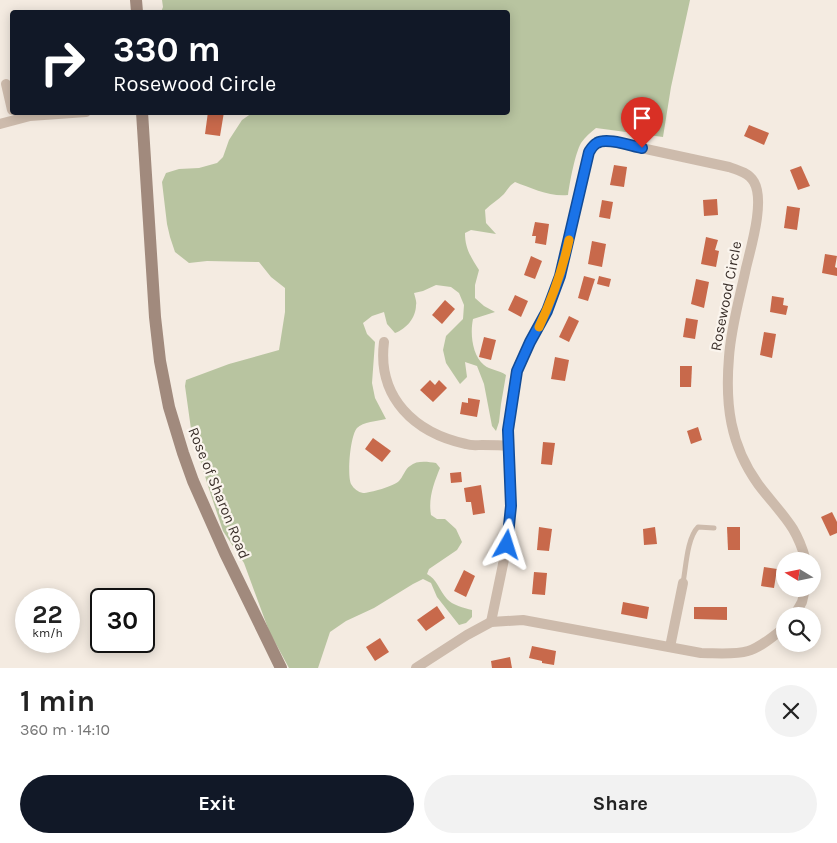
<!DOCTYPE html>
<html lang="en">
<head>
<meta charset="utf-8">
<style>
	:root { --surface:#fff; --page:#f2f2f2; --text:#222; --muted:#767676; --accent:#111827 }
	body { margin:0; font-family:Karla,sans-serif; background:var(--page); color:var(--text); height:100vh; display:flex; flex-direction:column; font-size:19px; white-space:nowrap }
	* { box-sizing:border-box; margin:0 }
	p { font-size:16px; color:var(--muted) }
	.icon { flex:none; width:28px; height:28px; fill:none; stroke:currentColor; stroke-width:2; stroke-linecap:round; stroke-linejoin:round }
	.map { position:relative; height:668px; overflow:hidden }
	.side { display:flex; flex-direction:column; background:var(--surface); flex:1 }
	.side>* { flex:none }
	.hud { position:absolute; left:10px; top:10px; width:500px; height:105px; border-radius:5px; box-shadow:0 2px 12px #0003; background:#111827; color:#fff; overflow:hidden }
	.needle { width:32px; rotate:280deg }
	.tools { position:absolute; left:776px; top:552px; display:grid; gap:10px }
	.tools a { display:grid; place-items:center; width:45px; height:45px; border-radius:50%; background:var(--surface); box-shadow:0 2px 12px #0003; font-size:25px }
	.speed { position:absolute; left:15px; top:588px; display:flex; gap:10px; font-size:25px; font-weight:700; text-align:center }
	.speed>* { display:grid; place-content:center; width:65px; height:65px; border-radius:50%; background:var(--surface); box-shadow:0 2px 12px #0003; line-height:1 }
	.speed small { font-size:12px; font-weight:400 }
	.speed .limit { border:2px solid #111; border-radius:8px; background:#fff; color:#111 }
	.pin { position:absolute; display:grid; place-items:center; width:42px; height:42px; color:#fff; margin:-51px -21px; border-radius:50% 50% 50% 0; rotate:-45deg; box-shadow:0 0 5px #0007 }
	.pin .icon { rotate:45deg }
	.me { position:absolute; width:55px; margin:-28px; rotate:6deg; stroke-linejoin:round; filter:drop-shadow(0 0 4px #0008) }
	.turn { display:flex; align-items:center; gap:18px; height:105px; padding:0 20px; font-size:22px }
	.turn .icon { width:65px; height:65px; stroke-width:2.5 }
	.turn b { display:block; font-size:35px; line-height:42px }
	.round { display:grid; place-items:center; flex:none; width:52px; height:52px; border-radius:26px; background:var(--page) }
	.head { display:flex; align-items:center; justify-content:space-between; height:85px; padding:0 20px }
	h1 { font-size:30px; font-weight:700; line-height:38px }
	.cta { display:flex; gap:10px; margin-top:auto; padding:10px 20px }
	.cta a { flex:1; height:58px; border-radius:30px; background:var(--accent); color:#fff; font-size:20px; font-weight:700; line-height:58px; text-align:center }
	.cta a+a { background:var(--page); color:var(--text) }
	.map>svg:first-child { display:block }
	.green { fill:#b8c4a0 }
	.building { fill:#c8694b }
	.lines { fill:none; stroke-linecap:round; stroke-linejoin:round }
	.lane { stroke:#cdbbac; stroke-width:5 }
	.street { stroke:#cdbbac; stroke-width:10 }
	.secondary { stroke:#a18a7d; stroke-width:12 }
	.route-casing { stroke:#114b97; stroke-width:12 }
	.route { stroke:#1a73e8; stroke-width:9 }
	.slow { stroke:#f59e0b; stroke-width:9 }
	.labels { text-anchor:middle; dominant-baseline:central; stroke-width:4.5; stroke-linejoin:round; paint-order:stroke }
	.street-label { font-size:15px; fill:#3b302b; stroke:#fbf5ee }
</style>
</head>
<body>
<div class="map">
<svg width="837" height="668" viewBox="0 0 837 668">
	<rect width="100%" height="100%" fill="#f4ebe1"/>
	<path class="green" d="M 162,0 L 690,0 L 671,87 L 663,137 L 596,128 C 591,132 585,137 581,143 C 575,154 570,181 568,195 C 550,197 531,188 515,182 C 509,186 508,189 504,194 C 498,200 491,204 485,210 L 486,223 L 496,234 L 471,230 L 465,233 C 465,249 471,257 479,270 L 475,285 L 475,298 L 484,306 L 495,312 L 473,319 C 470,333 472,355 484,365 C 490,370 499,370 506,375 L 501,404 L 499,422 L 496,431 L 492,426 L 484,384 L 477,366 L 465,362 L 467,377 L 460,384 L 446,363 L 443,350 L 446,336 L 463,319 L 464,305 L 459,293 L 451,287 L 436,285 L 423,291 L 414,293 C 415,297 417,302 416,305 C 416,318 406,329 395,333 L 387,324 L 384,312 L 372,316 L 363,323 L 367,334 L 375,342 L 372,383 L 375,398 L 386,419 C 377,421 363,422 357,428 C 350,436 347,475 351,484 C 354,489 358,492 363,493 C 370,493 394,486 399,481 C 403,477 405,469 410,466 C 417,460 428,462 436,463 L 440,468 C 434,483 428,498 431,515 L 437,519 L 445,519 L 456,529 L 462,542 L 457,550 L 429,569 L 427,574 C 437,579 439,590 447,599 C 452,605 464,608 472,610 L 472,617 L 466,623 L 459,625 L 437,597 L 431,583 L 423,579 L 413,584 L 374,608 L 346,621 L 330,632 L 318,668 L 289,668 L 269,631 L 244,563 L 223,531 L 208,486 L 191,429 L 185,386 L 186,380 L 229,364 L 279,350 L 285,312 L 285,288 L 271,277 L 259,262 L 207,261 L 189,263 L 175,252 L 170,237 L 167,224 L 162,182 L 166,173 L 179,169 L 199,168 L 217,163 L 223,157 L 229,140 L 242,120 L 252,113 L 508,112 L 508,12 L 161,12 L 163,7 Z"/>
	<g class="building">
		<polygon points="208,112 224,112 220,136 205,134"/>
		<polygon points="749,125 769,133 764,145 744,136"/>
		<polygon points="614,165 627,167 624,187 610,185"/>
		<polygon points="801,166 810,186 798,190 790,170"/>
		<polygon points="717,199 718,215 704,216 703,200"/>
		<polygon points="602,200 613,202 610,219 599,217"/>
		<polygon points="787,206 800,208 797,230 784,228"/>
		<polygon points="535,222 549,224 546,245 535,243 536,236 532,236"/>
		<polygon points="706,237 718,240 715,250 719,251 716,267 701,264"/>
		<polygon points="592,241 606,244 602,267 588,264"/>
		<polygon points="825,254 837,256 835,267 837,268 837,276 822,273"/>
		<polygon points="531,256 542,261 535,279 524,275"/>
		<polygon points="584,276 595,279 588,301 578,298"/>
		<polygon points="599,276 611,279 609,287 597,284"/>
		<polygon points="696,279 709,282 704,308 691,304"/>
		<polygon points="515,295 528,301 521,317 508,310"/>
		<polygon points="772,296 784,298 783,305 788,306 786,315 770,312"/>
		<polygon points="445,300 455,309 442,324 432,315"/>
		<polygon points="569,316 579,321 569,342 559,337"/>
		<polygon points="686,318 698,320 695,339 683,337"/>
		<polygon points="764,332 776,334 772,358 760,355"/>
		<polygon points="484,337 496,340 491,360 479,357"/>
		<polygon points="555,357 569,360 565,381 551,379"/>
		<polygon points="680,366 692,366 691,387 680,387"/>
		<polygon points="430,380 435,385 439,380 447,388 433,402 420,390"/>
		<polygon points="468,398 480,400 477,417 460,414 462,402 468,403"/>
		<polygon points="698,427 702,440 691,444 687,431"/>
		<polygon points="373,438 391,451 382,462 365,449"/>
		<polygon points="543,442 555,443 552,465 541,464"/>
		<polygon points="461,472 462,482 451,483 450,473"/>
		<polygon points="481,485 485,513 473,515 471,502 466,502 464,488"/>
		<polygon points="832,512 837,522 837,533 830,536 821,517"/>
		<polygon points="539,527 552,529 549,551 537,550"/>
		<polygon points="655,527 657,544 644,545 643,529"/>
		<polygon points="727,527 740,527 740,550 728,550"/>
		<polygon points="764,567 777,569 774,588 761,586"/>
		<polygon points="464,570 475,576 466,597 454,591"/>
		<polygon points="534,572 547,573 545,595 532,594"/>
		<polygon points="623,602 649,607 647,619 621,614"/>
		<polygon points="437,606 445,618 426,631 417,620"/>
		<polygon points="694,607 727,607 727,620 694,619"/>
		<polygon points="380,638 389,652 375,661 366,647"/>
		<polygon points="532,646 556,651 554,665 542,663 542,661 529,658"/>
		<polygon points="510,657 512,668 492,668 491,661"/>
	</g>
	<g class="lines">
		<path class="lane" d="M 683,583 C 686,567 687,538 698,527 L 714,528"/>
		<g class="street">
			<polyline points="6,84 12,110"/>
			<polyline points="0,124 30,116 86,112"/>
			<path d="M 384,342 C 377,398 415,433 466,444 C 472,446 477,445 482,445 C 491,445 500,445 509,446"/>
			<polyline points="794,616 802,602 805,589"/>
			<path d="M 491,622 L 507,545 L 511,506 L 508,430 L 517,371 L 530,342 L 547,311 L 560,276 L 589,152 C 594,143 599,141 609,141 L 729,167 C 738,170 749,173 754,182 C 765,201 751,247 746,268 C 740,297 731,327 729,357 C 725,404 730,445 758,484 C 769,499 783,513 793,529 C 799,539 803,550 806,561"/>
			<polyline points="670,647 683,583"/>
			<path d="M 416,668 L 467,635 L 491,622 L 523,620 L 701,653 C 716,653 734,655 748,651 C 760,648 775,635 785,627"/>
		</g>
		<g class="secondary">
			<polyline points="136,0 137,12"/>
			<polyline points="142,112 155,317 160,361 169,407 183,453 193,481 225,553 281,668"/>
		</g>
	</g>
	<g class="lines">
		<defs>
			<path id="route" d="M 507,545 L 511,506 L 508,430 L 517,371 L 530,342 L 547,311 L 560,276 L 589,152 C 591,149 593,145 597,143 C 607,137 631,146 642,148"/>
		</defs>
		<use href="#route" class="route-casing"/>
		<use href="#route" class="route"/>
		<path class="slow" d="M 539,327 C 553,297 562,272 569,240"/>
	</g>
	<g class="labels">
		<g class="street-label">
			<text transform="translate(726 296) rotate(-79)">Rosewood Circle</text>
			<text transform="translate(219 493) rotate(68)">Rose of Sharon Road</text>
		</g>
	</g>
</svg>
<div class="tools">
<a><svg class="needle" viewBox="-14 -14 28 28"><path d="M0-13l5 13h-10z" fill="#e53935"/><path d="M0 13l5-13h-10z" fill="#767676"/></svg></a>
<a><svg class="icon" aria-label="search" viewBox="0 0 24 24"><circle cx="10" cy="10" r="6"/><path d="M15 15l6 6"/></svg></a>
</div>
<div class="speed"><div>22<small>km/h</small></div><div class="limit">30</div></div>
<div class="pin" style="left:642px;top:148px;background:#d93025"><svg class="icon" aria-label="arrive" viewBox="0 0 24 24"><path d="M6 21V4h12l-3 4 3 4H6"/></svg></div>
<svg class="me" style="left:507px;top:545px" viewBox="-20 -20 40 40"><path d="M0-17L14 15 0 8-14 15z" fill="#1a73e8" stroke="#fff" stroke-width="4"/></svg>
<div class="hud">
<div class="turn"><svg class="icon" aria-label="right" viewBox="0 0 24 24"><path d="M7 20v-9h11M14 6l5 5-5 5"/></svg><div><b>330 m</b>Rosewood Circle</div></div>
</div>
</div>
<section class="side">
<div class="head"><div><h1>1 min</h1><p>360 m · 14:10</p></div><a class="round"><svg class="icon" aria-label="close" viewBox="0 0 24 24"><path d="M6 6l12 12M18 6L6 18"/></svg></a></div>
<div class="cta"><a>Exit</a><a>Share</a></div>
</section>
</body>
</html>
